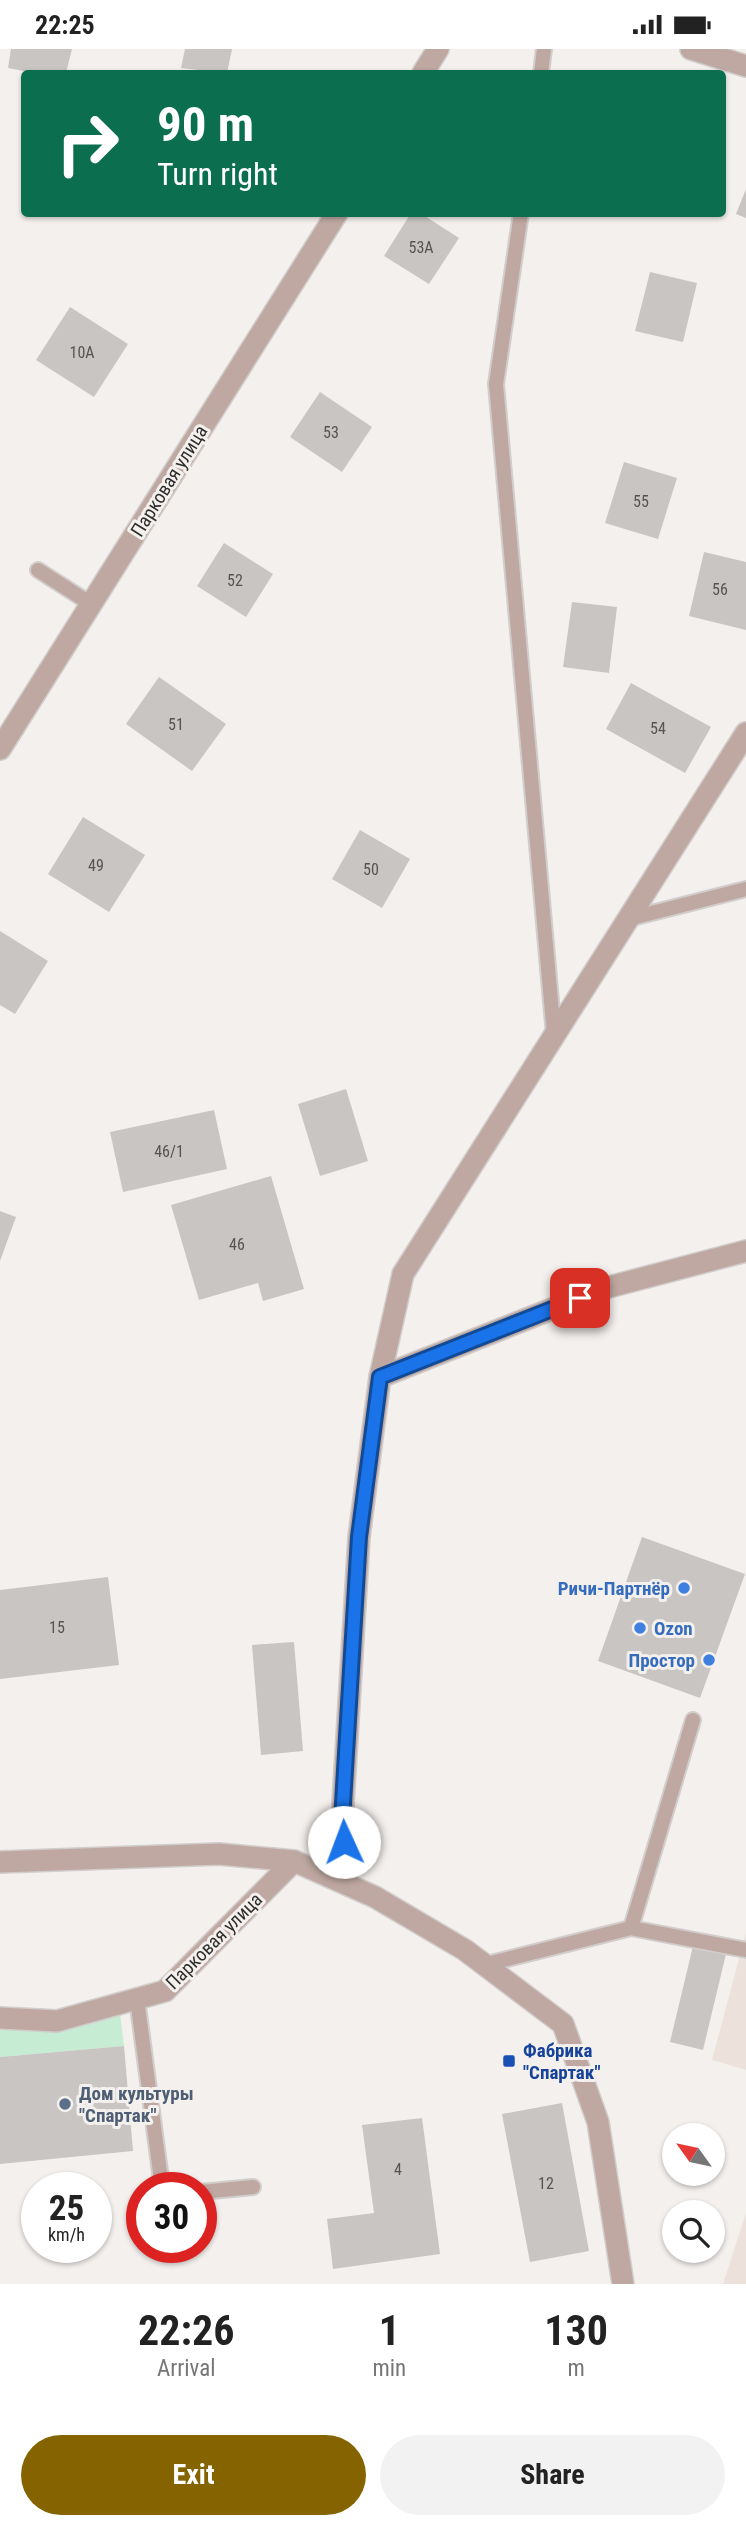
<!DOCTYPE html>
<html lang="en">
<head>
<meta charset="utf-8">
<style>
	:root { --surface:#fff; --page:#f2f2f2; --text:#222; --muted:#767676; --accent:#856400 }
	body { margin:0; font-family:"Roboto Condensed",sans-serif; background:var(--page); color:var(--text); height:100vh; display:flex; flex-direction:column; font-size:26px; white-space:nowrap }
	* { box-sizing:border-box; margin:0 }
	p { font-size:23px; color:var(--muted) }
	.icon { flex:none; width:38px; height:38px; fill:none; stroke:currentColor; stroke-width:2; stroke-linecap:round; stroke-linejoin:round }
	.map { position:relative; height:2235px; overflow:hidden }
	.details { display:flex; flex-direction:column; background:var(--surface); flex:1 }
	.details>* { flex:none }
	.hud { position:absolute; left:21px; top:21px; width:705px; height:147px; border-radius:7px; box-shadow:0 2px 5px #0004; background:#0b6e4f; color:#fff; overflow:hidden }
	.needle { width:46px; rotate:303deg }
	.buttons { position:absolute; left:662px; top:2074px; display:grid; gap:14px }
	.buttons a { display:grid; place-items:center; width:63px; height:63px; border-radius:50%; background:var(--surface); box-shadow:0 2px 5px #0004; font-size:35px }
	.speed { position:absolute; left:21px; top:2123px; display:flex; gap:14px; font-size:35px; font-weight:700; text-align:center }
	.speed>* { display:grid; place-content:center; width:91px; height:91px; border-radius:50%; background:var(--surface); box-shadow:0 2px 5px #0004; line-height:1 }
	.speed small { font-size:18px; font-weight:400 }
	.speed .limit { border:10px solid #d22; background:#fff; color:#111 }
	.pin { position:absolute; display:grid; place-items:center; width:60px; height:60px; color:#fff; margin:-30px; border-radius:14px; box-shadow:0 4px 10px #0006 }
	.me { position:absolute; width:77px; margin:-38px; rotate:358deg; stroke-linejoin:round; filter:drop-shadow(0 0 5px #0008) }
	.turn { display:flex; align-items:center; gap:24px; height:147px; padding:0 21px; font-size:32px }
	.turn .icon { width:91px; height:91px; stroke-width:2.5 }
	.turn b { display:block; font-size:49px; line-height:60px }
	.eta { display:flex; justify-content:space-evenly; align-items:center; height:119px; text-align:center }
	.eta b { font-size:42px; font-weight:700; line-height:49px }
	.cta { display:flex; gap:14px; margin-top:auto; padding:14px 21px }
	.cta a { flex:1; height:80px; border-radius:42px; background:var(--accent); color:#fff; font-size:28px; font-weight:700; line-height:80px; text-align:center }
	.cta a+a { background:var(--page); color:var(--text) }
	.status { display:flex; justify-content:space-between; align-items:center; height:49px; padding:0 35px; background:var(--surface); direction:ltr }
	.status svg { height:19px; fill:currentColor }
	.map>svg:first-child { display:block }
	.built { fill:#ede2db }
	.green { fill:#c6ecd4 }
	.building { fill:#c8c5c3 }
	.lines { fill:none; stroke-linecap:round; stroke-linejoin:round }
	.lane-casing { stroke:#d1cdcb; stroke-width:18 }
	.street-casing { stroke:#d1cdcb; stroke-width:24 }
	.lane { stroke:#bfa8a1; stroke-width:14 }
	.street { stroke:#bfa8a1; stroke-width:21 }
	.route-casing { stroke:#114b97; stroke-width:18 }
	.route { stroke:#1a73e8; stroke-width:12 }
	.shop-dot { fill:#3f7fe0; stroke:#f4f0ee; stroke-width:2.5 }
	.transit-dot { fill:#1a4fb4; stroke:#f4f0ee; stroke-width:2.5 }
	.service-dot { fill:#5c6f8a; stroke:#f4f0ee; stroke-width:2.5 }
	.labels { text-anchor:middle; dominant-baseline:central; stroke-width:6; stroke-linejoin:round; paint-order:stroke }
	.number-label { font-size:16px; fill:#565453 }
	.street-label { font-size:19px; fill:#302f2e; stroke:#f4f0ee }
	.shop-label { font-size:19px; font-weight:bold; fill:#366cbe; stroke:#f4f0ee; text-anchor:end }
	.transit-label { font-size:19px; font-weight:bold; fill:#164399; stroke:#f4f0ee; text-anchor:start }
	.service-label { font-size:19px; font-weight:bold; fill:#4e5e75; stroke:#f4f0ee; text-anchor:start }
</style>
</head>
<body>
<div class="status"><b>22:25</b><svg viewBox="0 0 49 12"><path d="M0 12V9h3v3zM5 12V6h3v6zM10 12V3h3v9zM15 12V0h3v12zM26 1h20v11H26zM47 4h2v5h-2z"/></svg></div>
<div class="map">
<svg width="746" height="2235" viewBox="0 0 746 2235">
	<rect width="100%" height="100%" fill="#f4f0ee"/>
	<g class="built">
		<polygon points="746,1883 746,2021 712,2011"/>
		<polygon points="746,2164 746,2235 723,2235"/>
	</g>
	<polygon class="green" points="119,1956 124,1997 0,2008 0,1969"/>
	<g class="building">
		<polygon points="11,0 72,0 66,24 34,24 8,19"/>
		<polygon points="185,0 232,0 227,24 181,19"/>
		<polygon points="746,140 746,169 736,165"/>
		<polygon points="411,164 420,164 459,189 429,235 384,207"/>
		<polygon points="650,223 697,234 683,293 635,282"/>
		<polygon points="70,258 128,295 94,348 36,311"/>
		<polygon points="320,343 372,378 342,423 290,388"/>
		<polygon points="624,413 677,429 658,490 605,474"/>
		<polygon points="224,494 273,525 246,568 197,537"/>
		<polygon points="704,503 746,513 746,581 689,567"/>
		<polygon points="572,553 617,558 609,624 563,618"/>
		<polygon points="159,628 226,675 192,722 126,675"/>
		<polygon points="631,634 711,678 685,724 606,680"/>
		<polygon points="83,768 145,806 109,863 48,825"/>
		<polygon points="360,781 410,810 382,859 332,830"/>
		<polygon points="0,882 48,912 15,965 0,956"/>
		<polygon points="346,1040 368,1112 320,1127 298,1055"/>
		<polygon points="214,1061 227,1120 123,1143 110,1083"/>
		<polygon points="271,1127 304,1240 263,1252 258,1234 199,1251 171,1156"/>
		<polygon points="0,1162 16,1168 0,1212"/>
		<polygon points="642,1488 745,1525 700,1649 598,1612"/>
		<polygon points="108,1528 119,1616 0,1630 0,1541"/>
		<polygon points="294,1593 303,1702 261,1706 252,1596"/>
		<polygon points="693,1897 726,1905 703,2001 670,1993"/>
		<polygon points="124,1997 133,2102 0,2115 0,2008"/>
		<polygon points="562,2054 589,2202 530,2213 502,2065"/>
		<polygon points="422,2069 440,2205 333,2220 327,2170 374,2164 362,2076"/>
	</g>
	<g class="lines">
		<defs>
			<g id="lane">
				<polyline points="541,24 544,0"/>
				<polyline points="521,164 496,335 554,986"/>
				<polyline points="38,521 91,555"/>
				<polyline points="628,870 746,840"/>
				<polyline points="631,1879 693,1671"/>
				<polyline points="483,1916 631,1879 746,1901"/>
				<polyline points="137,1950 162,2138"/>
				<polyline points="201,2143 253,2138"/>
			</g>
			<g id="street">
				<polyline points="691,0 746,17"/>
				<polyline points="423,24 438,0"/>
				<polyline points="0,700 337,164"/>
				<polyline points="380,1328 605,1239 746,1202"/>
				<polyline points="0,1813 219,1805 294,1812 375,1848 465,1901 563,1975 598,2073 623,2235"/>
				<polyline points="348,1836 342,1771 359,1488 380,1328 403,1225 746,684"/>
				<polyline points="0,1969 57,1972 165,1942 294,1812"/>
			</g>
		</defs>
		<use href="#lane" class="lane-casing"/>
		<use href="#street" class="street-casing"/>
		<use href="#lane" class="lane"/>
		<use href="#street" class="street"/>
	</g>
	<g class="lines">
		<defs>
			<polyline id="route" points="344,1793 342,1771 359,1488 380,1328 580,1249"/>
		</defs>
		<use href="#route" class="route-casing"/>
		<use href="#route" class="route"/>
	</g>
	<g class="shop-dot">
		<circle cx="684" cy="1539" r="7"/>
		<circle cx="640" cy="1579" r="7"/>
		<circle cx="709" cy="1611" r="7"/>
	</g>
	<rect class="transit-dot" x="502" y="2005" width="14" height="14" rx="3.5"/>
	<circle class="service-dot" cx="65" cy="2055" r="7"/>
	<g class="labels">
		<g class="number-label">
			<text x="421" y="198">53А</text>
			<text x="82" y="303">10А</text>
			<text x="331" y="383">53</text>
			<text x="641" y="452">55</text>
			<text x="235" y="531">52</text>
			<text x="720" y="540">56</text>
			<text x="176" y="675">51</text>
			<text x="658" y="679">54</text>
			<text x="96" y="816">49</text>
			<text x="371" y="820">50</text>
			<text x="169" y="1102">46/1</text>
			<text x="237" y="1195">46</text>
			<text x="57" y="1578">15</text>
			<text x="398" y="2120">4</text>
			<text x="546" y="2134">12</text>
		</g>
		<g class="street-label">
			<text transform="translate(169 432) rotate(-58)">Парковая улица</text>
			<text transform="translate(214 1892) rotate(-45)">Парковая улица</text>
		</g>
		<g class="shop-label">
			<text x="670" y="1539">Ричи-Партнёр</text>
			<text x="654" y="1579" text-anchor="start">Ozon</text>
			<text x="695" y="1611">Простор</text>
		</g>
		<g class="transit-label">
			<text x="523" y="2001">Фабрика<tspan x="523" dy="22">"Спартак"</tspan></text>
		</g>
		<g class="service-label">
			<text x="79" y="2044">Дом культуры<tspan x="79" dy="22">"Спартак"</tspan></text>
		</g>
	</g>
</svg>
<div class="buttons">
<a><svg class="needle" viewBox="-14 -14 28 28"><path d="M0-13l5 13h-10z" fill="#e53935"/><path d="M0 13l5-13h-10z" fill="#767676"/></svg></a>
<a><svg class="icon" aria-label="search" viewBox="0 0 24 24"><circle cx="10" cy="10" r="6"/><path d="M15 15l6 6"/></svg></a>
</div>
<div class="speed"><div>25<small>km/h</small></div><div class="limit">30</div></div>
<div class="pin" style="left:580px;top:1249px;background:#d93025"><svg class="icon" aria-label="arrive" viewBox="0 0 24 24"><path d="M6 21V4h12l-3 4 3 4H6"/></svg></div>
<svg class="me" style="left:344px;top:1793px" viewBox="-20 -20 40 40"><circle r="19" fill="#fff"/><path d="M0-13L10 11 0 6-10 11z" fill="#1a73e8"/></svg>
<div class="hud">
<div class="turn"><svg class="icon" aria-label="right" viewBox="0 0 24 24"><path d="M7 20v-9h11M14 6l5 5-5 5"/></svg><div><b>90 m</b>Turn right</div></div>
</div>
</div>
<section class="details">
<div class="eta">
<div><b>22:26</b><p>Arrival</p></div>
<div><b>1</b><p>min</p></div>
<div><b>130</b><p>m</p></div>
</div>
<div class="cta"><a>Exit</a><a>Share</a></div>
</section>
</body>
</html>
